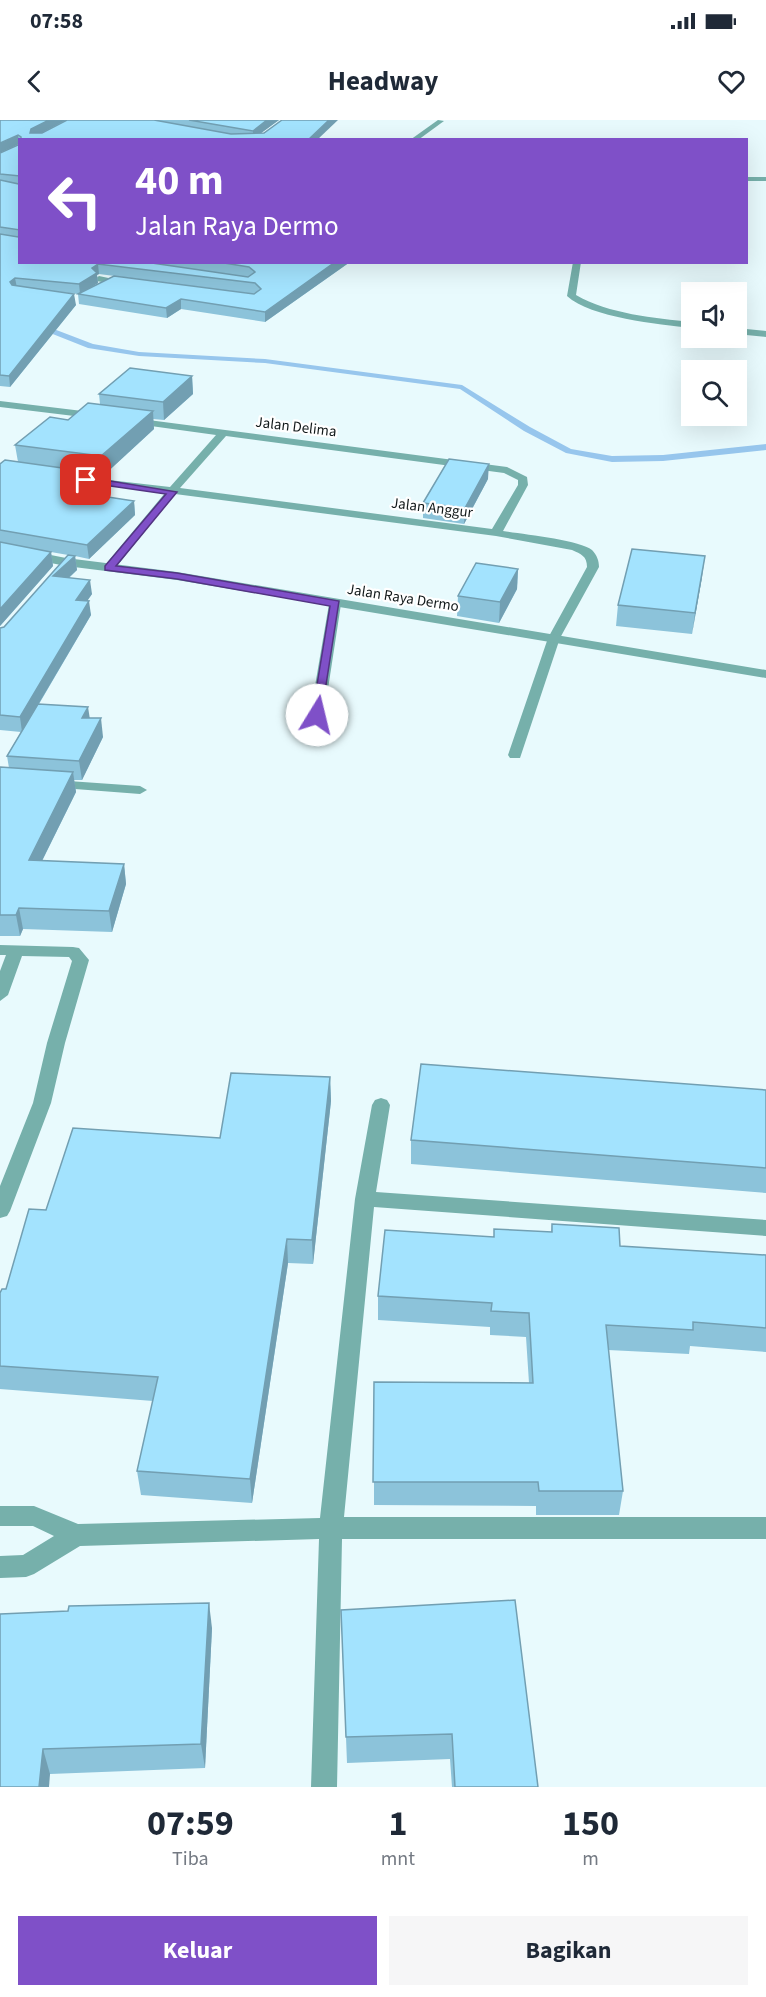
<!DOCTYPE html>
<html lang="id">
<head>
<meta charset="utf-8">
<style>
	:root { --surface:#fff; --page:#f6f6f7; --text:#1f2937; --muted:#747a83; --accent:#7f50c8 }
	body { margin:0; font-family:"Source Sans 3",sans-serif; background:var(--page); color:var(--text); height:100vh; display:flex; flex-direction:column; font-size:22px; white-space:nowrap }
	* { box-sizing:border-box; margin:0 }
	p { font-size:20px; color:var(--muted) }
	.icon { flex:none; width:33px; height:33px; fill:none; stroke:currentColor; stroke-width:2; stroke-linecap:round; stroke-linejoin:round }
	.map { position:relative; height:1667px; overflow:hidden }
	.side { display:flex; flex-direction:column; background:var(--surface); flex:1 }
	.side>* { flex:none }
	.banner { position:absolute; left:18px; top:18px; width:730px; height:126px; border-radius:0px; box-shadow:0 6px 24px #0002; background:#7f50c8; color:#fff; overflow:hidden }
	.tools { position:absolute; left:681px; top:162px; display:grid; gap:12px }
	.tools a { display:grid; place-items:center; width:66px; height:66px; border-radius:0px; background:var(--surface); box-shadow:0 6px 24px #0002; font-size:30px }
	.pin { position:absolute; display:grid; place-items:center; width:51px; height:51px; color:#fff; margin:-26px; border-radius:12px; box-shadow:0 3px 9px #0006 }
	.me { position:absolute; width:66px; margin:-33px; rotate:9deg; stroke-linejoin:round; filter:drop-shadow(0 0 4px #0008) }
	.turn { display:flex; align-items:center; gap:21px; height:126px; padding:0 18px; font-size:27px }
	.turn .icon { width:78px; height:78px; stroke-width:2.5 }
	.turn b { display:block; font-size:42px; line-height:51px }
	.eta { display:flex; justify-content:space-evenly; align-items:center; height:102px; text-align:center }
	.eta b { font-size:36px; font-weight:700; line-height:42px }
	.cta { display:flex; gap:12px; margin-top:auto; padding:12px 18px }
	.cta a { flex:1; height:69px; border-radius:0px; background:var(--accent); color:#fff; font-size:24px; font-weight:700; line-height:69px; text-align:center }
	.cta a+a { background:var(--page); color:var(--text) }
	.status { display:flex; justify-content:space-between; align-items:center; height:42px; padding:0 30px; background:var(--surface); direction:ltr }
	.status svg { height:16px; fill:currentColor }
	header { display:flex; justify-content:space-between; align-items:center; height:78px; padding:0 18px; background:var(--surface); font-size:27px; font-weight:700 }
	.map>svg:first-child { display:block }
	.lines { fill:none; stroke-linecap:round; stroke-linejoin:round }
	.stream { fill:#97c6ed; fill-rule:evenodd }
	.minor { fill:#76b0ab; fill-rule:evenodd }
	.tertiary { fill:#76b0ab; fill-rule:evenodd }
	.wall { fill:#8cc3da; fill-rule:evenodd }
	.shaded-wall { fill:#729fb2 }
	.building { fill:#a3e3fe; stroke:#729fb2; stroke-width:1.5 }
	.route { fill:#7f50c8; stroke:#533482; stroke-width:1.5 }
	.labels { text-anchor:middle; dominant-baseline:central; stroke-width:4.5; stroke-linejoin:round; paint-order:stroke }
	.far-street-label { font-size:15px; fill:#12191a; stroke:#fff }
</style>
</head>
<body>
<div class="status"><b>07:58</b><svg viewBox="0 0 49 12"><path d="M0 12V9h3v3zM5 12V6h3v6zM10 12V3h3v9zM15 12V0h3v12zM26 1h20v11H26zM47 4h2v5h-2z"/></svg></div>
<header><svg class="icon" aria-label="back" viewBox="0 0 24 24"><path d="M15 5l-7 7 7 7"/></svg>Headway<svg class="icon" aria-label="heart" viewBox="0 0 24 24"><path d="M12 20l-8-8c-3-5 5-10 8-4 3-6 11-1 8 4z"/></svg></header>
<div class="map">
<svg width="766" height="1667" viewBox="0 0 766 1667">
	<rect width="100%" height="100%" fill="#e8fafd"/>
	<g class="lines">
		<polygon class="stream" points="38,203 93,224 139,232 265,239 462,265 530,307 571,329 612,336 663,335 766,324 766,330 663,341 612,342 566,333 524,311 460,269 265,243 139,236 88,228 35,207 34,205"/>
		<g class="minor">
			<polygon points="438,0 444,1 418,20 410,20"/>
			<rect x="747" y="57" width="19" height="4"/>
			<path d="M 573,142 L 581,142 L 576,175 C 609,194 654,198 692,202 L 692,208 C 658,204 591,198 567,176 Z"/>
			<polygon points="99,156 132,163 128,166 96,161 95,159"/>
			<polygon points="736,208 766,211 766,217 736,214"/>
			<polygon points="0,281 99,293 104,296 99,299 0,287"/>
			<path d="M 133,298 L 507,347 L 527,357 L 528,365 L 503,411 C 521,414 580,420 592,430 C 597,435 599,441 599,447 L 560,518 L 520,638 L 510,638 L 508,635 L 548,518 L 587,447 C 587,436 581,434 572,430 L 496,416 L 175,374 L 113,451 L 105,451 L 105,445 L 165,373 L 69,360 L 65,359 L 65,355 L 170,367 L 216,315 L 129,303 L 128,301 ZM 226,316 L 504,353 L 518,360 L 518,365 L 492,409 L 180,368 Z"/>
			<polygon points="335,480 341,484 324,595 317,599 310,595 329,484"/>
			<polygon points="54,660 140,666 147,670 140,674 49,667 47,664 49,661"/>
			<polygon points="0,825 73,827 79,828 89,840 65,923 51,983 10,1091 7,1096 0,1098 0,1066 33,983 47,923 72,841 69,837 22,836 8,875 0,881 0,851 6,835 0,835"/>
			<polygon points="381,978 387,980 390,985 376,1072 766,1100 766,1116 374,1087 344,1397 766,1397 766,1419 342,1419 337,1667 311,1667 319,1419 80,1426 34,1454 26,1457 0,1458 0,1436 23,1435 54,1416 33,1406 0,1406 0,1386 34,1386 78,1404 320,1398 355,1079 372,985 375,980"/>
		</g>
		<polygon class="tertiary" points="0,425 66,438 177,452 766,550 766,558 177,460 66,446 0,433"/>
	</g>
	<g class="wall">
		<polygon points="0,0 66,0 41,13 42,13 67,0 279,0 261,13 317,20 20,20 20,24"/>
		<path d="M 20,24 L 20,142 L 350,142 L 265,202 L 181,189 L 167,198 L 79,184 L 78,174 L 58,172 L 76,185 L 10,267 L 0,266 L 0,33 ZM 99,154 L 254,174 L 93,166 L 98,163 L 97,155 Z"/>
		<polygon points="192,256 193,274 164,300 153,299 154,309 103,356 91,354 92,365 83,373 134,381 135,395 89,439 75,436 77,450 69,458 92,474 87,481 91,495 39,584 90,598 103,617 82,660 74,660 76,672 42,741 124,744 126,764 112,812 23,809 20,816 0,816 0,647 9,648 7,636 21,612 0,610 0,508 4,507 68,435 51,432 53,446 0,506 0,344 18,342 15,325 100,284 99,274"/>
		<polygon points="488,359 464,404 423,398 423,383"/>
		<polygon points="518,449 517,469 499,503 457,496 458,476"/>
		<polygon points="702,457 692,514 616,506 618,485"/>
		<polygon points="330,957 331,981 313,1144 288,1143 252,1383 141,1375 137,1351 153,1281 0,1269 0,1173 6,1169 46,1090 220,1018"/>
		<polygon points="766,970 766,1073 411,1044 411,1020"/>
		<polygon points="552,1104 620,1126 766,1135 766,1232 690,1226 689,1234 608,1230 623,1371 619,1395 536,1395 536,1386 374,1385 374,1262 529,1263 526,1217 490,1215 490,1207 378,1200 378,1176 493,1117 551,1112"/>
		<polygon points="341,1490 538,1667 452,1667 450,1639 347,1643"/>
		<polygon points="68,1491 212,1508 205,1648 50,1654 0,1667"/>
	</g>
	<g class="shaded-wall">
		<polygon points="49,0 66,0 32,18 30,13 31,9"/>
		<polygon points="267,0 279,0 253,19 253,11"/>
		<polygon points="329,0 338,0 317,20 308,20"/>
		<polygon points="18,15 19,24 0,33 0,23"/>
		<polygon points="335,142 350,142 265,202 265,192"/>
		<polygon points="98,144 99,154 97,155 98,163 80,174 79,164 92,148"/>
		<polygon points="15,158 17,168 12,173 10,162"/>
		<polygon points="74,174 76,185 10,267 9,256"/>
		<polygon points="181,179 181,189 167,198 166,188"/>
		<polygon points="192,256 193,274 164,300 163,282"/>
		<polygon points="153,291 154,309 103,356 101,336"/>
		<polygon points="489,344 488,359 464,404 465,388"/>
		<polygon points="91,352 92,365 71,385 69,371"/>
		<polygon points="134,381 135,395 89,439 87,425"/>
		<polygon points="51,432 53,446 0,506 0,489"/>
		<polygon points="75,436 77,450 55,470 53,456"/>
		<polygon points="705,436 702,457 692,514 695,493"/>
		<polygon points="518,449 517,469 499,503 500,482"/>
		<polygon points="90,460 92,474 78,494 76,480"/>
		<polygon points="89,481 91,495 22,612 20,597"/>
		<polygon points="88,587 91,606 82,598"/>
		<polygon points="101,598 103,617 82,660 79,641"/>
		<polygon points="73,652 76,672 32,761 29,740"/>
		<polygon points="124,744 126,764 112,812 109,791"/>
		<polygon points="19,788 23,809 20,816 16,795"/>
		<polygon points="330,957 331,981 313,1144 312,1120"/>
		<polygon points="287,1119 288,1143 252,1383 250,1359"/>
		<polygon points="209,1483 212,1508 205,1648 201,1624"/>
		<polygon points="43,1629 50,1654 49,1667 39,1667"/>
	</g>
	<g class="building">
		<polygon points="0,0 49,0 31,9 30,13 42,13 67,0 154,0 231,14 264,13 282,0 329,0 308,20 21,20 21,17 18,15 0,23"/>
		<polygon points="189,0 267,0 253,11"/>
		<polygon points="20,24 20,56 0,54 0,33"/>
		<polygon points="0,60 19,64 20,60 20,110 0,107"/>
		<polygon points="20,113 20,142 145,142 248,157 255,152 249,147 218,142 335,142 265,192 181,179 166,188 78,174 114,156 254,174 261,169 255,163 98,144 92,148 97,153 79,164 15,158 10,162 12,165 74,174 9,256 0,255 0,114 18,117"/>
		<polygon points="130,248 192,256 163,282 99,274"/>
		<polygon points="88,283 153,291 101,336 15,325 50,297 68,300"/>
		<polygon points="449,339 489,344 465,388 423,383"/>
		<polygon points="5,340 91,352 69,371 134,381 87,425 0,410 0,344"/>
		<polygon points="0,422 51,432 0,489"/>
		<polygon points="632,429 705,436 695,493 618,485"/>
		<polygon points="68,435 75,436 53,456 90,460 76,480 89,481 20,597 0,595 0,508 4,507"/>
		<polygon points="476,443 518,449 500,482 458,476"/>
		<polygon points="38,584 88,587 82,598 101,598 79,641 7,636"/>
		<polygon points="0,647 73,652 29,740 124,744 109,791 19,788 16,795 0,795"/>
		<polygon points="421,944 766,970 766,1048 411,1020"/>
		<polygon points="231,953 330,957 312,1120 287,1119 250,1359 137,1351 158,1257 0,1246 0,1173 2,1169 6,1169 29,1089 46,1090 73,1008 220,1018"/>
		<polygon points="552,1104 619,1108 620,1126 766,1135 766,1208 693,1202 693,1210 606,1205 623,1371 539,1371 538,1362 373,1362 374,1262 533,1263 529,1193 491,1191 492,1183 378,1176 385,1110 494,1117 494,1109 552,1112"/>
		<polygon points="515,1480 538,1667 455,1667 452,1614 346,1617 341,1490"/>
		<polygon points="209,1483 201,1624 43,1629 39,1667 0,1667 0,1494 68,1491 69,1486"/>
	</g>
	<polygon class="route" points="86,357 177,372 116,446 177,453 339,481 321,597 312,595 330,486 177,459 105,450 105,446 166,374 83,362 82,360"/>
	<g class="labels">
		<g class="far-street-label">
			<text transform="translate(296 307) rotate(7)">Jalan Delima</text>
			<text transform="translate(432 388) rotate(7)">Jalan Anggur</text>
			<text transform="translate(403 478) rotate(9)">Jalan Raya Dermo</text>
		</g>
	</g>
</svg>
<div class="tools">
<a><svg class="icon" aria-label="sound" viewBox="0 0 24 24"><path d="M4 9h4l5-4v14l-5-4H4zM17 9q2 3 0 6"/></svg></a>
<a><svg class="icon" aria-label="search" viewBox="0 0 24 24"><circle cx="10" cy="10" r="6"/><path d="M15 15l6 6"/></svg></a>
</div>
<div class="pin" style="left:86px;top:360px;background:#d93025"><svg class="icon" aria-label="arrive" viewBox="0 0 24 24"><path d="M6 21V4h12l-3 4 3 4H6"/></svg></div>
<svg class="me" style="left:317px;top:595px" viewBox="-20 -20 40 40"><circle r="19" fill="#fff"/><path d="M0-13L10 11 0 6-10 11z" fill="#7f50c8"/></svg>
<div class="banner">
<div class="turn"><svg class="icon" aria-label="left" viewBox="0 0 24 24"><path d="M17 20v-9H6M10 6l-5 5 5 5"/></svg><div><b>40 m</b>Jalan Raya Dermo</div></div>
</div>
</div>
<section class="side">
<div class="eta">
<div><b>07:59</b><p>Tiba</p></div>
<div><b>1</b><p>mnt</p></div>
<div><b>150</b><p>m</p></div>
</div>
<div class="cta"><a>Keluar</a><a>Bagikan</a></div>
</section>
</body>
</html>
